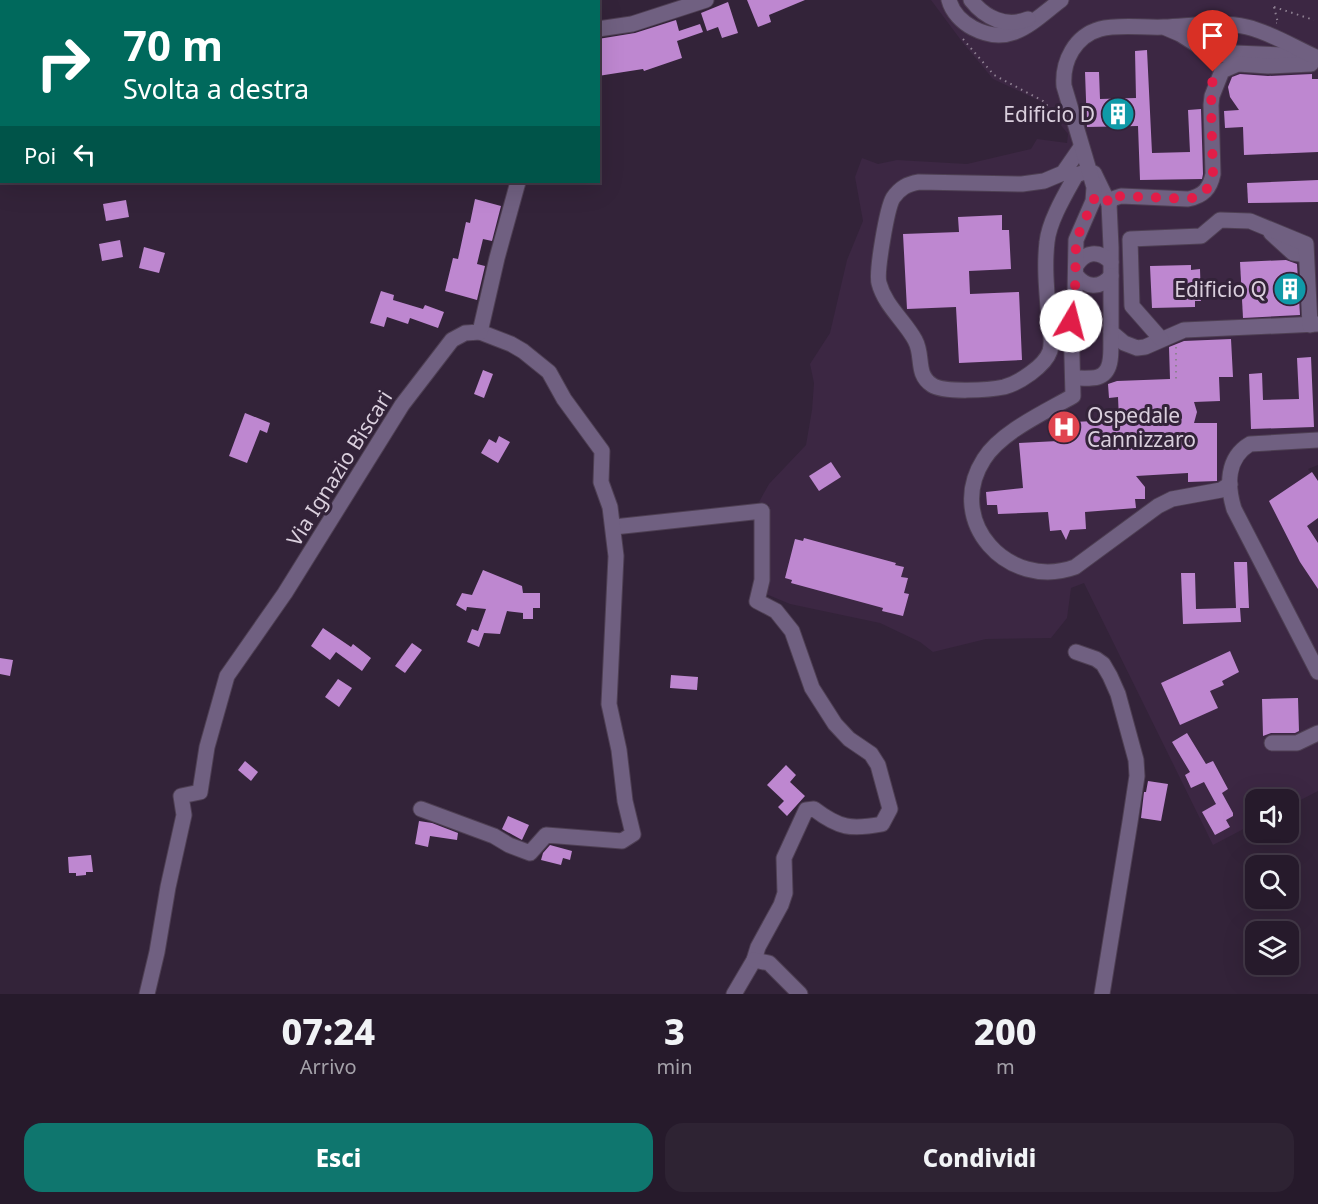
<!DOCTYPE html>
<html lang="it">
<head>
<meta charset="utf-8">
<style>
	:root { --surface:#261a2b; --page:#2e2333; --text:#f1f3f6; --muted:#a4a1a9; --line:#423847; --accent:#0f766e }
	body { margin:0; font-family:"Noto Sans",sans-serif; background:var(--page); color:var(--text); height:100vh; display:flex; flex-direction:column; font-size:22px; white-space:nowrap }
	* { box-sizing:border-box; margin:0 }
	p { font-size:20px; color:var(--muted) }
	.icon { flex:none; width:33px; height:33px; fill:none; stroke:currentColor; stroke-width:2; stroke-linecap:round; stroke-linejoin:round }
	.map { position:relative; height:994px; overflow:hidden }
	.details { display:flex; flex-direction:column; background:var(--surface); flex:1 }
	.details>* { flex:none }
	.guide { position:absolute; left:0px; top:0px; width:600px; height:183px; box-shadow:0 6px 24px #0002,0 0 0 2px var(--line); background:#00695c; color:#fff; overflow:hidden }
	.buttons { position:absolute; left:1245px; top:789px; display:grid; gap:12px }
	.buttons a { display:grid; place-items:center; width:54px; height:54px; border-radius:12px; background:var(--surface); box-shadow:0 6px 24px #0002,0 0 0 2px var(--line); font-size:30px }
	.pin { position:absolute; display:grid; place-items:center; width:51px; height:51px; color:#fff; margin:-62px -26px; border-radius:50% 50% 50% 0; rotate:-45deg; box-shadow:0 0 6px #0007 }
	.pin .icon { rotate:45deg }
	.me { position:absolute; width:66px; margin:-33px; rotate:8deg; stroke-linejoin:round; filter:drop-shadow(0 0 4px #0008) }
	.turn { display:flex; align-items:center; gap:21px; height:126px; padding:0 24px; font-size:27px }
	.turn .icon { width:78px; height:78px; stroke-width:2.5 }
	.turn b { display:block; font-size:42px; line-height:51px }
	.then { display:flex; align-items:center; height:57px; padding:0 24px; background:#0003; gap:12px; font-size:22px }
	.eta { display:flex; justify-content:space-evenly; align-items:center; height:102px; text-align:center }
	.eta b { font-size:36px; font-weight:800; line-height:42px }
	.action { display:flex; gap:12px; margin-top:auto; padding:12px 24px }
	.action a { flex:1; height:69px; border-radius:18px; background:var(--accent); color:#fff; font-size:24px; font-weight:800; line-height:69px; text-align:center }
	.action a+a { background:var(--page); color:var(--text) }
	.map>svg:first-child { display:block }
	.built { fill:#3c2743 }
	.building { fill:#be87d0 }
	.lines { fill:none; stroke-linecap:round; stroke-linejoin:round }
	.minor-casing { stroke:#4e3f53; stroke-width:17 }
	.path { stroke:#8f8193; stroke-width:2; stroke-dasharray:1.5 4.5; stroke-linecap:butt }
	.minor { stroke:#706081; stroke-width:15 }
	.route { stroke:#e11d48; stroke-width:10; stroke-dasharray:0 18 }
	.labels { text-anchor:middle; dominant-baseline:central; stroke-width:6; stroke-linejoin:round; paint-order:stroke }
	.poi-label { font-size:21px; fill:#dacfdd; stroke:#332339; text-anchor:end }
	.street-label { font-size:21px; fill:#dacfdd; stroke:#332339 }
</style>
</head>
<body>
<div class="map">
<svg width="1318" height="994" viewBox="0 0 1318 994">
	<rect width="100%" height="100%" fill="#332339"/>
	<polygon class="built" points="931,0 1318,0 1318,465 1308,469 1318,481 1318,791 1289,806 1288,800 1256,800 1255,823 1213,845 1084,583 1071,588 1067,618 1051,638 986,639 933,652 920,642 880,623 790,604 766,594 769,551 769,505 759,502 769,484 806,445 812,410 814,383 810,364 830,333 847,260 863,221 855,177 862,158 878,164 897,160 967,164 1031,149 1037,139 1067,143 1068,134 1042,102 993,79 963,43"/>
	<g class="building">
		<polygon points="747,0 805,0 769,15 771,22 758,27"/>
		<polygon points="728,2 738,33 722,38 718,27 707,31 701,13"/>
		<polygon points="676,20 679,31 700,24 703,32 677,41 682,58 644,71 643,69 598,76 598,39 635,33"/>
		<polygon points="1147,50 1152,153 1190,152 1188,110 1201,109 1203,174 1202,179 1140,180 1138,126 1087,127 1085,72 1099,72 1100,99 1136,98 1135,51"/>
		<polygon points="1240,74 1268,76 1312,74 1312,79 1318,79 1318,152 1244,155 1243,127 1225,128 1224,111 1239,110 1230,97 1228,87 1232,77"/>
		<polygon points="1318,180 1318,202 1248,203 1247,183"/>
		<polygon points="475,199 501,206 492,241 483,239 477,264 485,266 477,300 445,291 453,258 458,259 466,222 470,223"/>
		<polygon points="126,200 129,217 106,221 103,204"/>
		<polygon points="1002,215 1002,230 1009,230 1011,269 969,271 970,294 1019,292 1022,360 959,363 956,307 907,309 903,234 959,232 958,217"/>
		<polygon points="120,240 123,257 102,261 99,244"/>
		<polygon points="144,247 165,253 159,273 139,268"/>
		<polygon points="1286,260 1297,264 1300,315 1243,318 1240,262"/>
		<polygon points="1191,265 1191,270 1200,269 1201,301 1195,301 1195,307 1152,308 1150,266"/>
		<polygon points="381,291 394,295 393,300 423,309 425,305 444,312 438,328 410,318 408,324 387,317 384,327 370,323"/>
		<polygon points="1231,339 1233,377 1219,377 1220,401 1194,402 1197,412 1194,423 1217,423 1217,481 1188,482 1188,473 1136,476 1145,487 1145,499 1135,499 1136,508 1085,512 1086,529 1070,530 1066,540 1061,530 1050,531 1048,512 998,514 997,505 987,505 986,492 1023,488 1019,443 1058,441 1057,425 1072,430 1072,422 1119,420 1118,397 1109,398 1108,384 1117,381 1170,379 1169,347 1184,341"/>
		<polygon points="1311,357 1314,427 1251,429 1249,374 1262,373 1263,400 1299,399 1297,358"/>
		<polygon points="483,370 493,374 484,398 474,394"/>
		<polygon points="245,413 270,423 267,433 260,430 247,463 229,456"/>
		<polygon points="499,436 510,442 498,463 481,453 489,439 496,443"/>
		<polygon points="831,462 841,477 819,491 809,476"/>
		<polygon points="1312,472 1318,481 1318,518 1307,526 1318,543 1318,589 1300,562 1269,501"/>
		<polygon points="804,538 896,563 895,565 904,567 901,577 908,578 904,593 909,594 903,616 882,611 883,608 791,583 792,580 785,578 795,539 803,541"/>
		<polygon points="1234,562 1247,562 1249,608 1240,608 1241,622 1183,624 1181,573 1195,573 1196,609 1236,608"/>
		<polygon points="483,570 522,586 523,593 540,593 540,608 533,608 533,619 523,619 523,613 507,611 500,634 484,633 479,647 467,642 472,629 478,631 486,609 467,607 466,611 456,605 462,593 472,595"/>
		<polygon points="323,628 351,647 353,644 371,658 362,671 336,652 330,660 311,646"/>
		<polygon points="412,643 422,650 405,673 395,666"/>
		<polygon points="1230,651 1239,672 1222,681 1224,685 1210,691 1218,708 1180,725 1161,683"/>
		<polygon points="0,658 13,660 10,676 0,674"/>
		<polygon points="671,675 698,677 697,690 670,688"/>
		<polygon points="338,679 352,688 339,707 325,697"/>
		<polygon points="1298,698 1299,731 1295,733 1271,733 1263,736 1262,699"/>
		<polygon points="1187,733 1206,764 1213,761 1228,789 1222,793 1233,813 1233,816 1226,820 1230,827 1215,835 1202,812 1216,804 1204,782 1191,788 1185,775 1190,772 1172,742"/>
		<polygon points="245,761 258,772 251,781 238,770"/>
		<polygon points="786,765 796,775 790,782 805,796 787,816 778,807 784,801 767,785"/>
		<polygon points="1148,781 1168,784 1161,821 1141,818 1144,792 1146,792"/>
		<polygon points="508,816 529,825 522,840 502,829"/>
		<polygon points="419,821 432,823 458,833 457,840 430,836 428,847 415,844"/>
		<polygon points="550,845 572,851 570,860 563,858 561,865 541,860 543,853"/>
		<polygon points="91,855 93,872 86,872 86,875 76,876 76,873 69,873 68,857"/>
	</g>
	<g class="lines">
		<defs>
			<g id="minor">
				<polyline points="9,0 10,2"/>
				<polyline points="82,0 94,2"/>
				<polyline points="518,0 518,2"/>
				<path d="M 949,0 C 952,12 962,22 973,28 C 1011,48 1033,21 1061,0"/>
				<path d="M 971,0 C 985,18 1006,28 1028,19"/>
				<polyline points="270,2 271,0"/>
				<polyline points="1166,28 1180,34 1210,53 1246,58"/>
				<polyline points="598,29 632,24 706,0"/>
				<path d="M 1223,52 C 1215,41 1219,33 1228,25"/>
				<polyline points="1235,53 1283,55 1297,60"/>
				<path d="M 1081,147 L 1063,173 L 1044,181 L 1022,184 L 919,182 C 907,184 900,188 893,198 C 887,208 876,272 879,283 C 885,306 905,321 915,340 C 924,356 915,374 932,385 C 944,393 990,390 1004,387 C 1019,383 1045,366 1050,351 C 1053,341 1050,329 1049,319 C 1047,294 1044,267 1047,242 C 1049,221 1066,193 1076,175 L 1088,171"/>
				<polyline points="1094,173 1109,204 1111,247 1111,332 1124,343 1137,348 1145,347 1184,330 1318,324"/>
				<path d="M 1109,204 L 1112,199 L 1121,196 L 1188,199 C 1203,196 1210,189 1213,174 L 1211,105 L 1212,96 L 1222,71 L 1238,64 L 1268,66 L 1311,64"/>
				<polyline points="1271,233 1293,253 1306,255"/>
				<path d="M 1076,266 C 1085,251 1099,250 1111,262"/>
				<path d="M 1076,275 C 1086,288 1100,289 1111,276"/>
				<polyline points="1161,339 1132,306 1130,239 1201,236 1220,220 1250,221 1306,244 1310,325"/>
				<path d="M 1073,378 C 1081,378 1091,379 1098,377 C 1115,372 1110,346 1111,332"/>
				<path d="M 1318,440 L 1250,444 C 1226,458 1227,486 1234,509 L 1318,672"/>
				<path d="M 1230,484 L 1221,490 L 1172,499 L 1158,506 L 1075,567 C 1008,591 944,521 984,459 C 1001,432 1045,412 1073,396 L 1071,320 L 1075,294 L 1076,240 L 1093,201 L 1094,187 L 1064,86 C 1062,61 1075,36 1100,29 C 1118,24 1145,28 1164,27 C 1191,26 1220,21 1247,27 C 1272,33 1295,48 1318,58"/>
				<path d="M 614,527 L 762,511 L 762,580 L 757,601 L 776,611 L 792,631 L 812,688 L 835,724 L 849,739 L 871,754 L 878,765 L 890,809 L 882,824 C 851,830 839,828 814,809 L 806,810 L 784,858 L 785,893 L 781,905 L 758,947 L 754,960 L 734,994"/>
				<polyline points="1076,652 1096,659 1103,664 1110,676 1118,694 1136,760 1137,776 1130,822 1102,994"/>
				<polyline points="1272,743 1297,743 1318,733"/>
				<polyline points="421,809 494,836 509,845 530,853 546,835 622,841 633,834 625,801 619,750 609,704 616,556 610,507 601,482 602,451 564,399 549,372 523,351 511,344 480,332"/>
				<polyline points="754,960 769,963 800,994"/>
				<polyline points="147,994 157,952 168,887 184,815 181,796 200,792 207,747 227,676 285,593 402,405 452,340 465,333 480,332 497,258 518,182"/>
			</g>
		</defs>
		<use href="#minor" class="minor-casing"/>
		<g class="path">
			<polyline points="1274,7 1314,20"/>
			<polyline points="1274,7 1278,23 1276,23"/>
			<polyline points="963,39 994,75 1043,101 1058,117"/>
			<polyline points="1176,347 1176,379"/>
		</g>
		<use href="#minor" class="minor"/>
	</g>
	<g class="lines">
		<path class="route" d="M 1071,321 L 1075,294 L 1076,240 L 1095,197 L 1102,195 L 1106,197 L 1109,204 L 1112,199 L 1121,196 L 1188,199 C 1203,196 1210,189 1213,174 L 1211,105 L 1213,72"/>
	</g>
	<defs>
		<symbol id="building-disc" viewBox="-11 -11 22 22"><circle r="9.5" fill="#0f9aa8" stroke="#332339"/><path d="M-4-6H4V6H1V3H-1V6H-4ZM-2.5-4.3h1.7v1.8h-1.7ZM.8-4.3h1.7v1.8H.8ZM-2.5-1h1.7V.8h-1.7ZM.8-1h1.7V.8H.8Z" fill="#fff"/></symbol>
		<symbol id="hospital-disc" viewBox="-11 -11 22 22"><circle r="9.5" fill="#e0444e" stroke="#332339"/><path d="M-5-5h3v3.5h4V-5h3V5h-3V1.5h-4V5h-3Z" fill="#fff"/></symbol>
	</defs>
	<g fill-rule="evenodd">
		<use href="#building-disc" x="1099" y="95" width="38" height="38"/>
		<use href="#building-disc" x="1271" y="270" width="38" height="38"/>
		<use href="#hospital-disc" x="1045" y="408" width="38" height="38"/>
	</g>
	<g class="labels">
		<g class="poi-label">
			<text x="1095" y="114">Edificio D</text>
			<text x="1267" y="289">Edificio Q</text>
			<text x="1087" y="415" text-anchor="start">Ospedale<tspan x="1087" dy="24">Cannizzaro</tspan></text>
		</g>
		<g class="street-label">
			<text transform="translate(339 468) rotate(-58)">Via Ignazio Biscari</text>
		</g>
	</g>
</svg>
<div class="buttons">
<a><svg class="icon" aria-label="sound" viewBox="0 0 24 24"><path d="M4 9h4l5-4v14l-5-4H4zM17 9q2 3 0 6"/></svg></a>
<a><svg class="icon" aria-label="search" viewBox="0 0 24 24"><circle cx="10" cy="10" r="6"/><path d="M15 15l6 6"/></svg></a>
<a><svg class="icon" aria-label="layers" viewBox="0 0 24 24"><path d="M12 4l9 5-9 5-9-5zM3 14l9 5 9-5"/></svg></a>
</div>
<div class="pin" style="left:1213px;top:72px;background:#d93025"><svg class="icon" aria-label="arrive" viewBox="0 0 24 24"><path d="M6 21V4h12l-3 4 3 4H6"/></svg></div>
<svg class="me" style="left:1071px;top:321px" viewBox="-20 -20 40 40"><circle r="19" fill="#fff"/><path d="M0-13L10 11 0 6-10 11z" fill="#e11d48"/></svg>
<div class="guide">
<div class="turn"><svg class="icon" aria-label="right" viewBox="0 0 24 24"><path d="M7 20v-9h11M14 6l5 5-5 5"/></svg><div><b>70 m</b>Svolta a destra</div></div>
<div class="then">Poi<svg class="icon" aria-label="left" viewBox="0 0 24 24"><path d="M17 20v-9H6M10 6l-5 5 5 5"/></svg></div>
</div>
</div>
<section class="details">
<div class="eta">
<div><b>07:24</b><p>Arrivo</p></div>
<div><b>3</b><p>min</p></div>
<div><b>200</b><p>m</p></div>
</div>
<div class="action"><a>Esci</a><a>Condividi</a></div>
</section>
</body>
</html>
